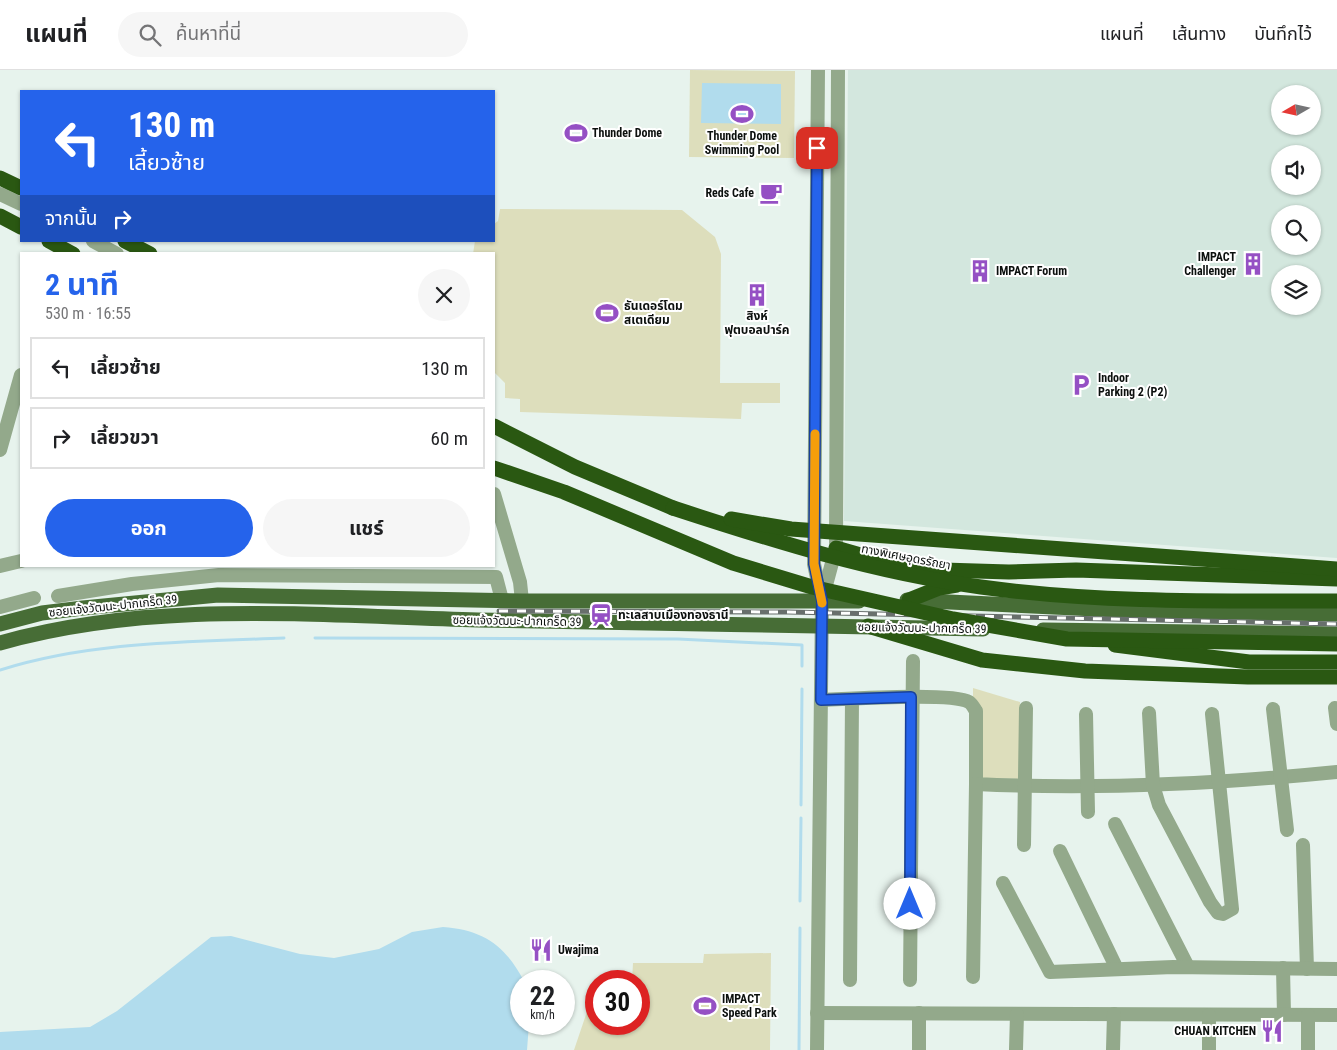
<!DOCTYPE html>
<html lang="th">
<head>
<meta charset="utf-8">
<style>
	:root { --surface:#fff; --page:#f6f6f6; --text:#202124; --muted:#757577; --line:#e0e0e0; --accent:#2563eb }
	body { margin:0; font-family:"Roboto Condensed","Noto Sans Thai",sans-serif; background:var(--page); color:var(--text); height:100vh; display:flex; flex-direction:column; font-size:19px; white-space:nowrap }
	* { box-sizing:border-box; margin:0 }
	p { font-size:16px; color:var(--muted) }
	.icon { flex:none; width:28px; height:28px; fill:none; stroke:currentColor; stroke-width:2; stroke-linecap:round; stroke-linejoin:round }
	.map { position:relative; flex:1; overflow:hidden }
	.sheet { position:absolute; left:20px; top:182px; width:475px; height:315px; display:flex; flex-direction:column; background:var(--surface); border-radius:0px; box-shadow:0 1px 4px #0004 }
	.sheet>* { flex:none }
	.banner { position:absolute; left:20px; top:20px; width:475px; height:152px; border-radius:0px; box-shadow:0 1px 4px #0004; background:#2563eb; color:#fff; overflow:hidden }
	.needle { width:32px; rotate:261deg }
	.fabs { position:absolute; left:1271px; top:15px; display:grid; gap:10px }
	.fabs a { display:grid; place-items:center; width:50px; height:50px; border-radius:50%; background:var(--surface); box-shadow:0 1px 4px #0004; font-size:25px }
	.speed { position:absolute; left:510px; top:900px; display:flex; gap:10px; font-size:25px; font-weight:700; text-align:center }
	.speed>* { display:grid; place-content:center; width:65px; height:65px; border-radius:50%; background:var(--surface); box-shadow:0 1px 4px #0004; line-height:1 }
	.speed small { font-size:12px; font-weight:400 }
	.speed .limit { border:8px solid #d22; background:#fff; color:#111 }
	.pin { position:absolute; display:grid; place-items:center; width:42px; height:42px; color:#fff; margin:-21px; border-radius:10px; box-shadow:0 2px 8px #0006 }
	.me { position:absolute; width:55px; margin:-28px; rotate:0deg; stroke-linejoin:round; filter:drop-shadow(0 0 4px #0008) }
	.turn { display:flex; align-items:center; gap:18px; height:105px; padding:0 25px; font-size:22px }
	.turn .icon { width:65px; height:65px; stroke-width:2.5 }
	.turn b { display:block; font-size:35px; line-height:42px }
	.then { display:flex; align-items:center; height:48px; padding:0 25px; background:#0003; gap:10px; font-size:19px }
	.round { display:grid; place-items:center; flex:none; width:52px; height:52px; border-radius:26px; background:var(--page) }
	.summary { display:flex; align-items:center; justify-content:space-between; height:85px; padding:0 25px }
	h1 { font-size:30px; font-weight:700; line-height:38px; color:var(--accent) }
	.button { display:flex; gap:10px; margin-top:auto; padding:10px 25px }
	.button a { flex:1; height:58px; border-radius:30px; background:var(--accent); color:#fff; font-size:20px; font-weight:700; line-height:58px; text-align:center }
	.button a+a { background:var(--page); color:var(--text) }
	ul { padding:0; list-style:none }
	li { display:flex; align-items:center; gap:15px; height:62px; margin:0 10px 8px; padding:0 15px; border:2px solid var(--line); border-radius:0px }
	li div { flex:1 }
	li b { display:block; font-size:19px }
	li em { font-style:normal }
	header { display:flex; align-items:center; gap:30px; box-sizing:border-box; height:70px; padding:0 25px; background:var(--surface); border-bottom:1px solid var(--line) }
	header strong { font-size:24px }
	nav { display:flex; gap:28px; margin-inline-start:auto; font-size:18px }
	.search { width:350px; height:45px; background:var(--page); display:flex; align-items:center; gap:12px; box-sizing:border-box; padding:0 18px; border-radius:28px; color:var(--muted); font-size:19px }
	.map>svg:first-child { display:block }
	.built { fill:#d3e7de; fill-rule:evenodd }
	.green { fill:#dddebc }
	.water { fill:#b1dced }
	.lines { fill:none; stroke-linecap:round; stroke-linejoin:round }
	.stream { stroke:#b1dced; stroke-width:3 }
	.minor { stroke:#93a98b; stroke-width:14 }
	.major { stroke:#476d36; stroke-width:15 }
	.highway { stroke:#2a5812; stroke-width:15 }
	.rail-casing { stroke:#686f6c; stroke-width:5 }
	.rail { stroke:#fff; stroke-width:3; stroke-dasharray:9; stroke-linecap:butt }
	.highway-bridge { stroke:#2a5812; stroke-width:15 }
	.route-casing { stroke:#184099; stroke-width:12 }
	.route { stroke:#2563eb; stroke-width:9 }
	.slow { stroke:#f59e0b; stroke-width:9 }
	.labels { text-anchor:middle; dominant-baseline:central; stroke-width:4; stroke-linejoin:round; paint-order:stroke }
	.poi-label { font-size:12px; font-weight:bold; fill:#0c100e; stroke:#fff; text-anchor:start }
	.street-label { font-size:12px; fill:#0c100e; stroke:#fff }
</style>
</head>
<body>
<header>
<strong>แผนที่</strong>
<div class="search"><svg class="icon" aria-label="search" viewBox="0 0 24 24"><circle cx="10" cy="10" r="6"/><path d="M15 15l6 6"/></svg>ค้นหาที่นี่</div>
<nav><a>แผนที่</a><a>เส้นทาง</a><a>บันทึกไว้</a></nav>
</header>
<div class="map">
<svg width="1337" height="980" viewBox="0 0 1337 980">
	<rect width="100%" height="100%" fill="#e7f3ed"/>
	<path class="built" d="M 848,0 L 1337,0 L 1337,488 L 844,451 ZM 1280,24 L 1312,24 L 1312,56 L 1280,56 ZM 1280,84 L 1312,84 L 1312,116 L 1280,116 ZM 1280,144 L 1312,144 L 1312,176 L 1280,176 ZM 1280,204 L 1312,204 L 1312,236 L 1280,236 Z"/>
	<g class="green">
		<polygon points="690,0 795,1 794,88 689,87"/>
		<polygon points="500,139 682,140 715,167 721,184 720,313 780,313 780,333 742,333 741,349 520,342 520,329 505,328 505,313 494,302 494,184 473,184 475,171 494,171 494,154 498,151"/>
		<polygon points="973,618 1020,632 1021,709 973,708"/>
		<polygon points="771,883 770,980 574,980 595,918 596,954 639,954 639,911 632,911 633,893 703,893 704,884"/>
	</g>
	<g class="water">
		<polygon points="702,13 781,14 781,54 701,53"/>
		<path d="M 443,857 C 483,860 505,875 524,911 L 521,911 L 521,954 L 529,954 L 527,980 L 0,980 L 0,962 L 90,957 L 117,941 L 211,867 L 231,866 L 300,884 L 334,888 L 379,879 L 412,862 Z"/>
	</g>
	<g class="lines">
		<g class="stream">
			<polyline points="315,568 678,569 802,575 802,596"/>
			<path d="M 0,600 C 92,571 189,572 284,568"/>
			<polyline points="801,735 802,619"/>
			<polyline points="800,831 801,748"/>
			<polyline points="799,980 800,858"/>
		</g>
		<g class="minor">
			<polyline points="0,124 21,134"/>
			<polyline points="93,171 117,184"/>
			<polyline points="0,380 21,305"/>
			<polyline points="494,424 520,512 522,531"/>
			<polyline points="0,496 21,491"/>
			<polyline points="58,526 132,514 219,505 496,507 502,530"/>
			<polyline points="822,530 836,478 838,0"/>
			<polyline points="0,537 34,528"/>
			<path d="M 821,630 C 847,629 952,622 969,632 C 972,634 974,638 976,641 L 976,714 C 1097,720 1217,714 1337,702"/>
			<polyline points="1335,638 1337,654"/>
			<polyline points="1273,639 1287,760"/>
			<polyline points="1149,643 1153,715 1159,735 1210,832 1218,843 1223,844 1232,839 1212,644"/>
			<polyline points="1086,644 1088,742"/>
			<polyline points="1115,754 1188,897"/>
			<polyline points="1024,775 1026,638"/>
			<polyline points="1303,775 1307,899"/>
			<polyline points="1060,781 1117,899"/>
			<polyline points="1003,813 1050,902 1173,897 1337,899"/>
			<polyline points="1283,898 1284,945"/>
			<polyline points="973,907 976,714"/>
			<polyline points="850,910 852,629"/>
			<polyline points="910,910 913,591"/>
			<polyline points="817,943 1337,945"/>
			<polyline points="817,980 822,531 814,494 818,0"/>
			<polyline points="919,980 919,943"/>
			<polyline points="1016,980 1017,944"/>
			<polyline points="1113,980 1114,944"/>
			<polyline points="1209,980 1209,945"/>
			<polyline points="1308,980 1308,945"/>
		</g>
		<g class="major">
			<polyline points="907,530 1117,540 1337,544"/>
			<polyline points="0,554 42,543 83,538 218,525 522,531 859,531"/>
			<polyline points="1043,560 1337,564"/>
			<path d="M 0,573 C 155,529 318,546 478,550 C 646,554 815,555 983,559"/>
		</g>
		<g class="highway">
			<polyline points="0,108 21,118"/>
			<polyline points="0,146 21,157"/>
			<polyline points="49,171 73,184"/>
			<polyline points="125,171 150,184"/>
			<polyline points="494,356 575,397 673,438"/>
			<polyline points="836,478 885,492 943,500 1009,502 1076,500 1337,509"/>
			<polyline points="909,530 939,518 957,515"/>
			<polyline points="868,556 982,590 1085,601 1248,607 1337,607"/>
			<polyline points="1115,575 1249,592 1337,592"/>
		</g>
		<defs>
			<polyline id="rail" points="499,541 788,542 1337,554"/>
		</defs>
		<use href="#rail" class="rail-casing"/>
		<use href="#rail" class="rail"/>
		<g class="highway-bridge">
			<polyline points="494,398 564,422 733,493 812,517 953,549 1067,569 1337,574"/>
			<path d="M 673,438 C 774,471 875,503 981,517 C 1099,533 1218,531 1337,531"/>
			<polyline points="731,449 791,459 1337,499"/>
		</g>
	</g>
	<g class="lines">
		<defs>
			<polyline id="route" points="817,78 814,494 822,531 821,630 911,627 910,834"/>
		</defs>
		<use href="#route" class="route-casing"/>
		<use href="#route" class="route"/>
		<polyline class="slow" points="815,364 814,494 822,533"/>
	</g>
	<defs>
		<symbol id="stadium-bare" viewBox="-9 -9 18 18"><path d="M0-5a6.5 5 0 1 0 0 10a6.5 5 0 1 0 0-10ZM-3.5-1.8h7v3.6h-7Z" fill="#9550c4" stroke="#fff" stroke-width="2.5" paint-order="stroke"/></symbol>
		<symbol id="cafe-bare" viewBox="-9 -9 18 18"><path d="M-5.5-4.5H6V0H3Q3 3.5 0 3.5H-2.5Q-5.5 3.5-5.5 0ZM3-3.2v2h1.7v-2ZM-6 4.5H4V6H-6Z" fill="#9550c4" stroke="#fff" stroke-width="2.5" paint-order="stroke"/></symbol>
		<symbol id="building-bare" viewBox="-9 -9 18 18"><path d="M-4-6H4V6H1V3H-1V6H-4ZM-2.5-4.3h1.7v1.8h-1.7ZM.8-4.3h1.7v1.8H.8ZM-2.5-1h1.7V.8h-1.7ZM.8-1h1.7V.8H.8Z" fill="#9550c4" stroke="#fff" stroke-width="2.5" paint-order="stroke"/></symbol>
		<symbol id="parking-bare" viewBox="-9 -9 18 18"><path d="M-3.5-5.5H1a3.5 3.5 0 0 1 0 7H-1V5.5H-3.5ZM-1-3.4V-.6H.8a1.4 1.4 0 0 0 0-2.8Z" fill="#9550c4" stroke="#fff" stroke-width="2.5" paint-order="stroke"/></symbol>
		<symbol id="station-bare" viewBox="-9 -9 18 18"><path d="M-3-6H3Q5-6 5-4V2Q5 4 3 4L4.5 6H3L1.5 4h-3L-3 6H-4.5L-3 4Q-5 4-5 2V-4Q-5-6-3-6ZM-3.5-4v3h7v-3ZM-3.5 1v1.5H-2V1ZM2 1v1.5H3.5V1Z" fill="#9550c4" stroke="#fff" stroke-width="2.5" paint-order="stroke"/></symbol>
		<symbol id="restaurant-bare" viewBox="-9 -9 18 18"><path d="M-5-6h1v4h1v-4h1v4h1v-4h1v5L-1.5 .5V6h-2V.5L-5-1ZM5-6V6H3V1.5H1.5Q1.5-4 5-6Z" fill="#9550c4" stroke="#fff" stroke-width="2.5" paint-order="stroke"/></symbol>
	</defs>
	<g fill-rule="evenodd">
		<use href="#stadium-bare" x="726" y="28" width="32" height="32"/>
		<use href="#stadium-bare" x="560" y="47" width="32" height="32"/>
		<use href="#cafe-bare" x="755" y="107" width="32" height="32"/>
		<use href="#building-bare" x="1237" y="178" width="32" height="32"/>
		<use href="#building-bare" x="964" y="185" width="32" height="32"/>
		<use href="#building-bare" x="741" y="209" width="32" height="32"/>
		<use href="#stadium-bare" x="591" y="227" width="32" height="32"/>
		<use href="#parking-bare" x="1065" y="299" width="32" height="32"/>
		<use href="#station-bare" x="585" y="529" width="32" height="32"/>
		<use href="#restaurant-bare" x="525" y="864" width="32" height="32"/>
		<use href="#stadium-bare" x="689" y="920" width="32" height="32"/>
		<use href="#restaurant-bare" x="1256" y="945" width="32" height="32"/>
	</g>
	<g class="labels">
		<g class="poi-label">
			<text x="592" y="63">Thunder Dome</text>
			<text x="742" y="66" text-anchor="middle">Thunder Dome<tspan x="742" dy="14">Swimming Pool</tspan></text>
			<text x="754" y="123" text-anchor="end">Reds Cafe</text>
			<text x="1236" y="187" text-anchor="end">IMPACT<tspan x="1236" dy="14">Challenger</tspan></text>
			<text x="996" y="201">IMPACT Forum</text>
			<text x="624" y="236">ธันเดอร์โดม<tspan x="624" dy="14">สเตเดียม</tspan></text>
			<text x="757" y="246" text-anchor="middle">สิงห์<tspan x="757" dy="14">ฟุตบอลปาร์ค</tspan></text>
			<text x="1098" y="308">Indoor<tspan x="1098" dy="14">Parking 2 (P2)</tspan></text>
			<text x="618" y="545">ทะเลสาบเมืองทองธานี</text>
			<text x="558" y="880">Uwajima</text>
			<text x="722" y="929">IMPACT<tspan x="722" dy="14">Speed Park</tspan></text>
			<text x="1256" y="961" text-anchor="end">CHUAN KITCHEN</text>
		</g>
		<g class="street-label">
			<text transform="translate(906 487) rotate(11)">ทางพิเศษอุดรรัถยา</text>
			<text transform="translate(113 536) rotate(-6)">ซอยแจ้งวัฒนะ-ปากเกร็ด 39</text>
			<text transform="translate(517 551) rotate(1)">ซอยแจ้งวัฒนะ-ปากเกร็ด 39</text>
			<text transform="translate(922 558) rotate(1)">ซอยแจ้งวัฒนะ-ปากเกร็ด 39</text>
		</g>
	</g>
</svg>
<div class="fabs">
<a><svg class="needle" viewBox="-14 -14 28 28"><path d="M0-13l5 13h-10z" fill="#e53935"/><path d="M0 13l5-13h-10z" fill="#757577"/></svg></a>
<a><svg class="icon" aria-label="sound" viewBox="0 0 24 24"><path d="M4 9h4l5-4v14l-5-4H4zM17 9q2 3 0 6"/></svg></a>
<a><svg class="icon" aria-label="search" viewBox="0 0 24 24"><circle cx="10" cy="10" r="6"/><path d="M15 15l6 6"/></svg></a>
<a><svg class="icon" aria-label="layers" viewBox="0 0 24 24"><path d="M12 4l9 5-9 5-9-5zM3 14l9 5 9-5"/></svg></a>
</div>
<div class="speed"><div>22<small>km/h</small></div><div class="limit">30</div></div>
<div class="pin" style="left:817px;top:78px;background:#d93025"><svg class="icon" aria-label="arrive" viewBox="0 0 24 24"><path d="M6 21V4h12l-3 4 3 4H6"/></svg></div>
<svg class="me" style="left:910px;top:834px" viewBox="-20 -20 40 40"><circle r="19" fill="#fff"/><path d="M0-13L10 11 0 6-10 11z" fill="#2563eb"/></svg>
<div class="banner">
<div class="turn"><svg class="icon" aria-label="left" viewBox="0 0 24 24"><path d="M17 20v-9H6M10 6l-5 5 5 5"/></svg><div><b>130 m</b>เลี้ยวซ้าย</div></div>
<div class="then">จากนั้น<svg class="icon" aria-label="right" viewBox="0 0 24 24"><path d="M7 20v-9h11M14 6l5 5-5 5"/></svg></div>
</div>
<section class="sheet">
<div class="summary"><div><h1>2 นาที</h1><p>530 m · 16:55</p></div><a class="round"><svg class="icon" aria-label="close" viewBox="0 0 24 24"><path d="M6 6l12 12M18 6L6 18"/></svg></a></div>
<ul>
<li><svg class="icon" aria-label="left" viewBox="0 0 24 24"><path d="M17 20v-9H6M10 6l-5 5 5 5"/></svg><div><b>เลี้ยวซ้าย</b></div><em>130 m</em></li>
<li><svg class="icon" aria-label="right" viewBox="0 0 24 24"><path d="M7 20v-9h11M14 6l5 5-5 5"/></svg><div><b>เลี้ยวขวา</b></div><em>60 m</em></li>
</ul>
<div class="button"><a>ออก</a><a>แชร์</a></div>
</section>
</div>
</body>
</html>
